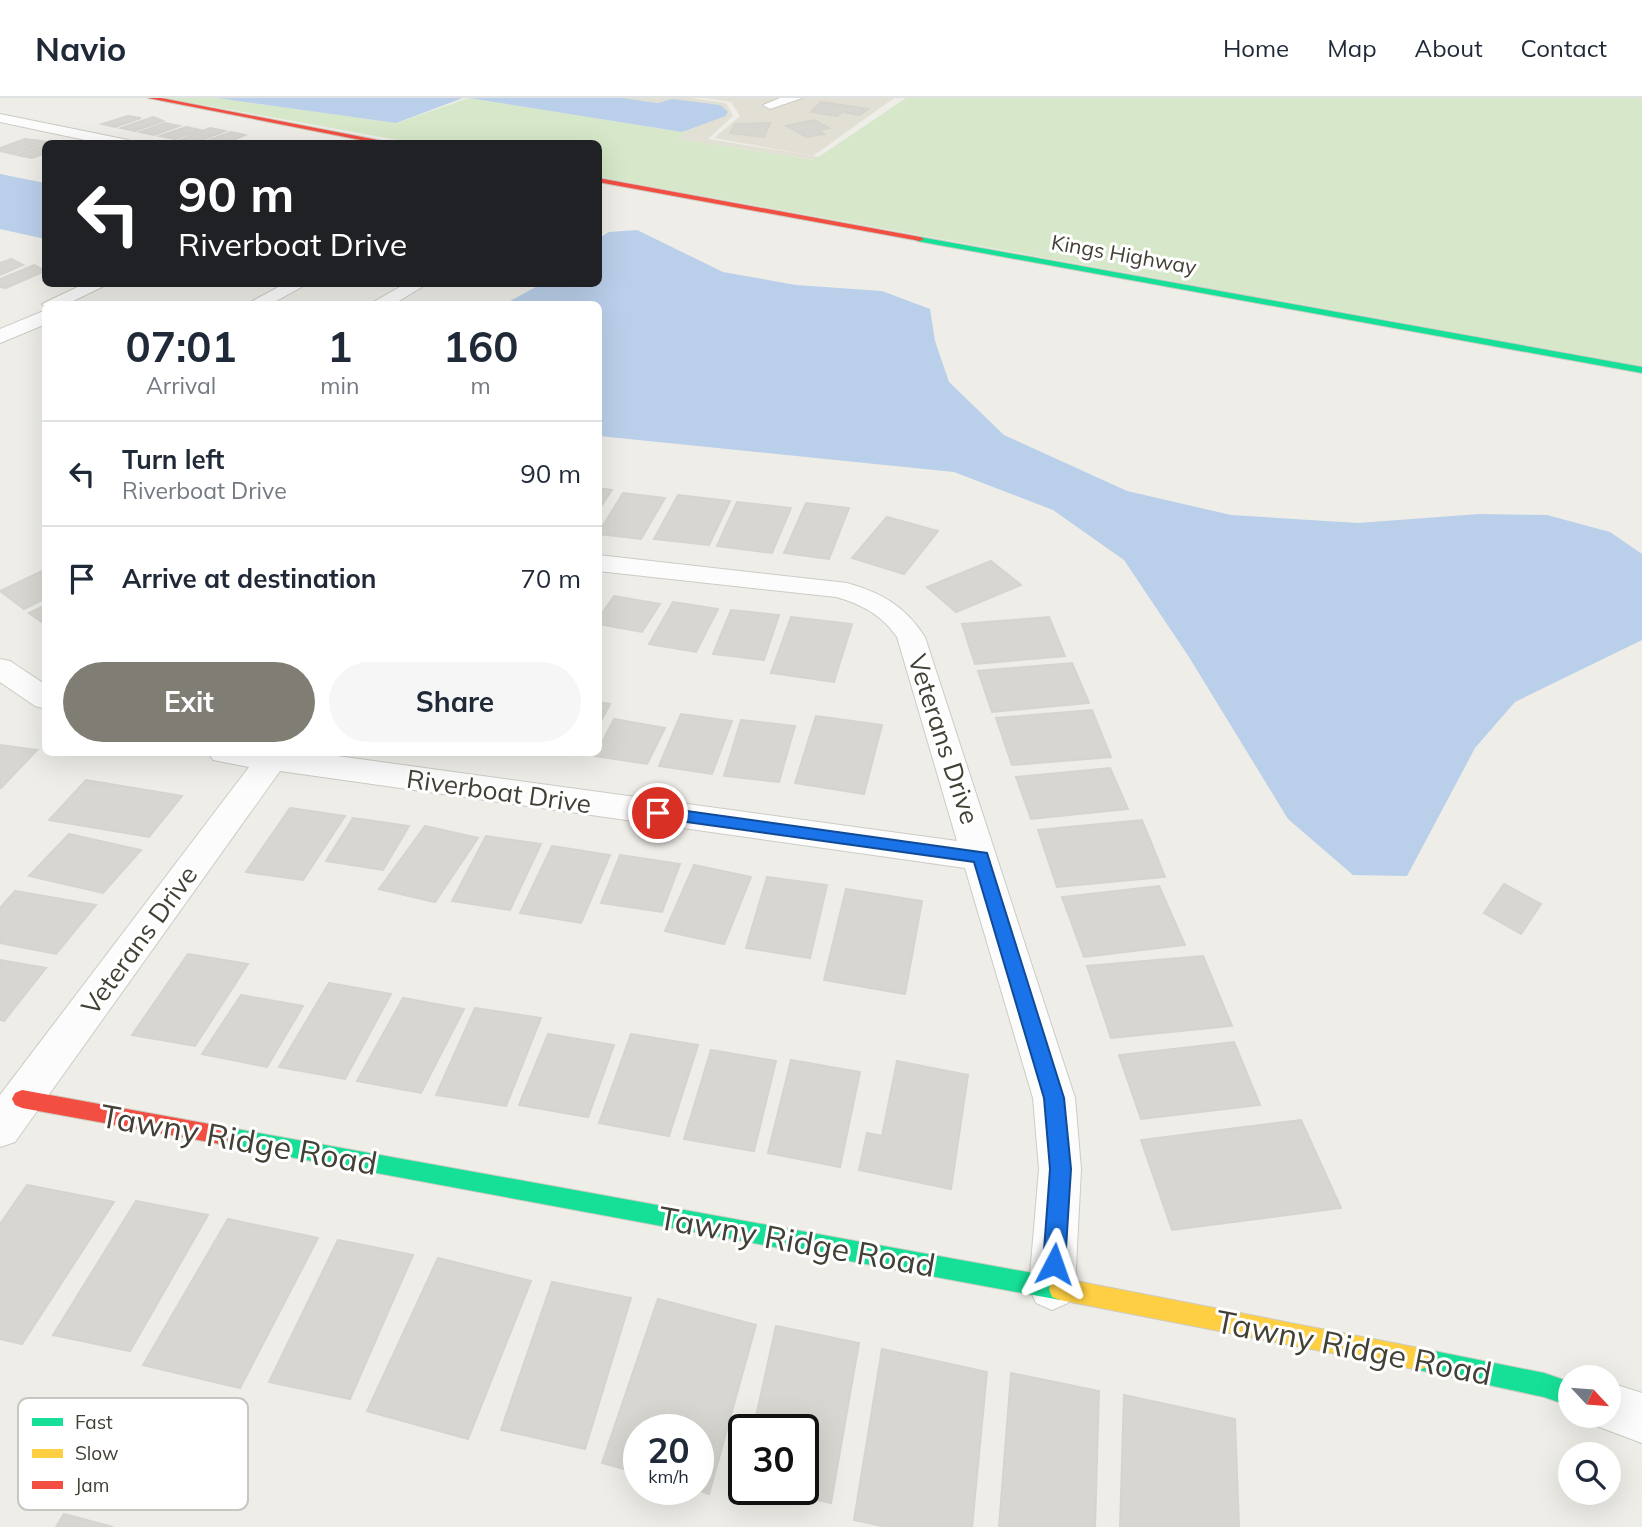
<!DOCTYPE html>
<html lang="en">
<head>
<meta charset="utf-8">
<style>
	:root { --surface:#fff; --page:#f6f6f7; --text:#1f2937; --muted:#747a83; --line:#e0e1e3; --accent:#7f7d74 }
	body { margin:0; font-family:Mulish,sans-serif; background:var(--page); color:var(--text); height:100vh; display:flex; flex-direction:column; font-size:26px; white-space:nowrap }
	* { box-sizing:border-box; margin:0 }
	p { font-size:23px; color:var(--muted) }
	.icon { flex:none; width:38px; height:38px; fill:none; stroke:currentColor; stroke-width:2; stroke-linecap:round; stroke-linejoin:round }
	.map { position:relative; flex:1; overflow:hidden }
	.details { position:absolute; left:42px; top:203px; width:560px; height:455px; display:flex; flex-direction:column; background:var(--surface); border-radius:10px; box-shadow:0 7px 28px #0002 }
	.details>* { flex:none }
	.banner { position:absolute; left:42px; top:42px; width:560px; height:147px; border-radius:10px; box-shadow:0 7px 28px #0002; background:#202124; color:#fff; overflow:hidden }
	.needle { width:46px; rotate:116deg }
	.buttons { position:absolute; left:1558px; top:1267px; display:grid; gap:14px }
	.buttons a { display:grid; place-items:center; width:63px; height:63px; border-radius:50%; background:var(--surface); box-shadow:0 7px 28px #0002; font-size:35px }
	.speed { position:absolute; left:623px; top:1316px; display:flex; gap:14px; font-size:35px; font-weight:700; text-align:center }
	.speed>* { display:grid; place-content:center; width:91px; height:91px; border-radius:50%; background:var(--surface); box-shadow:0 7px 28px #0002; line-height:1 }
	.speed small { font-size:18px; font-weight:400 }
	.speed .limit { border:4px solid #111; border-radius:10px; background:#fff; color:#111 }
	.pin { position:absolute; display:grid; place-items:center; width:60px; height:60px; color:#fff; margin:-30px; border:4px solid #fff; border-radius:50%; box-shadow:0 2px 7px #0007 }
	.me { position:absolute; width:77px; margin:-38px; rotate:4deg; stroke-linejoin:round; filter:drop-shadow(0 0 5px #0008) }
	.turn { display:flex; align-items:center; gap:24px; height:147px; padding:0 21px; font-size:32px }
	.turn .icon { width:91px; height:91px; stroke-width:2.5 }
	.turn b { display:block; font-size:49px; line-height:60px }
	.eta { display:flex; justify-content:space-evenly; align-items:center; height:119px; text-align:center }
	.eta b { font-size:42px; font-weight:700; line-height:49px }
	.cta { display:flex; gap:14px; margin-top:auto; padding:14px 21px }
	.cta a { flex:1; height:80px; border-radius:42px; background:var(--accent); color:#fff; font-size:28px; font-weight:700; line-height:80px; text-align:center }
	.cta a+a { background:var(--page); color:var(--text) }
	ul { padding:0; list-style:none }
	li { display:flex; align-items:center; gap:21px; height:105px; padding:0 21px; border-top:2px solid var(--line) }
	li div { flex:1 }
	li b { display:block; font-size:26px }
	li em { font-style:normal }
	header { display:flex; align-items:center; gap:42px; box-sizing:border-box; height:98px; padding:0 35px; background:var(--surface); border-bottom:2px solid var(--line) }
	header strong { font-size:33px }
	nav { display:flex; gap:38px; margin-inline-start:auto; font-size:24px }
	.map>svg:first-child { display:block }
	.residential { fill:#e2e0d5 }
	.green { fill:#d6e8c9 }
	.water { fill:#bacfea }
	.building { fill:#d8d6d0; stroke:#d6d4ce; stroke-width:2 }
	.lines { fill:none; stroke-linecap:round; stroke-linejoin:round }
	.street-casing { stroke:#cccbc5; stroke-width:2 }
	.fast-casing { stroke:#cccbbf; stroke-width:2 }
	.slow-casing { stroke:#cccbbf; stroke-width:2 }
	.jam-casing { stroke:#cccbbf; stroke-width:2 }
	.street { fill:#fcfcfc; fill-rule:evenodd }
	.fast { fill:#16e098; fill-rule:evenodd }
	.slow { fill:#ffcf43; fill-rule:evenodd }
	.jam { fill:#f24e42; fill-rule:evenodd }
	.route { fill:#1a73e8; stroke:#114b97; stroke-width:2 }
	.labels { text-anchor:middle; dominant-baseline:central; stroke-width:6; stroke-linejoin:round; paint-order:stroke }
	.far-street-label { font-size:21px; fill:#434035; stroke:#fff }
	.street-label { font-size:26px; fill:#434035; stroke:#fff }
	.near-street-label { font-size:32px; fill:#434035; stroke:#fff }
	.key { fill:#fff; stroke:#c7c6c2; stroke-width:2 }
	.key-label { font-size:19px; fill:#434035 }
</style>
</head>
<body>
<header>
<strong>Navio</strong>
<nav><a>Home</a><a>Map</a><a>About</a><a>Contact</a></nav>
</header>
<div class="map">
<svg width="1642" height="1429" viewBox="0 0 1642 1429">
	<rect width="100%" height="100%" fill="#eeede8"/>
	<g class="residential">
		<polygon points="623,0 692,0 726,5 733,18 708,41 820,59 815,62 676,41 685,35 682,34 726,18 728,14 672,1 658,5"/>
		<polygon points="704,0 894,0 813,58 714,40 740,18 731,4"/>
	</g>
	<polygon class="green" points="166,0 217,0 396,25 469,0 687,35 677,41 814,62 906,0 1642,0 1642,268 599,79 598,46 415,45"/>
	<g class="water">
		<polygon points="217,0 463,0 396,25"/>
		<polygon points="469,0 623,0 658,5 672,1 720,7 728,14 726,18 682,34"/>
		<polygon points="0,76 45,85 45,141 0,131"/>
		<polygon points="637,132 723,174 796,187 882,193 930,211 935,243 949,284 1004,337 1127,393 1231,417 1358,425 1479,416 1547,417 1610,434 1642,456 1642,542 1515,604 1475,650 1407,778 1353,777 1288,721 1189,559 1124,462 1053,412 954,374 599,338 598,206 505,206 541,186 598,186 599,140 609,134"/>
	</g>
	<g class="building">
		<polygon points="821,4 868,11 860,17 843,14 837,18 811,14"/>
		<polygon points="128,18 141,20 115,29 102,26"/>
		<polygon points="153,19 163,23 135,33 121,30"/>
		<polygon points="814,22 829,30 818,32 824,36 807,39 786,28"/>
		<polygon points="165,25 179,28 154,37 140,34"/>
		<polygon points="770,25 764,39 730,35 735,26"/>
		<polygon points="186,29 200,32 175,41 160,38"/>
		<polygon points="210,30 225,33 194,45 180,42"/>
		<polygon points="231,34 245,37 224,46 201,45"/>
		<polygon points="25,41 48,44 13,56 0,53 0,50"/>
		<polygon points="46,47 46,55 32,60 17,57"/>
		<polygon points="11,161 23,167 0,177 0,165"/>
		<polygon points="34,167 45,173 6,190 0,189 0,181"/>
		<polygon points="598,390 612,392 598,413"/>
		<polygon points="623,395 665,400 641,441 598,436"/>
		<polygon points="678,397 730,403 709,447 654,441"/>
		<polygon points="737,404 791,410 772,455 717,448"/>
		<polygon points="806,405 849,410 829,461 784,455"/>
		<polygon points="887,419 938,433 904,476 852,460"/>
		<polygon points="991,463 1021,487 956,514 927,489"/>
		<polygon points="46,471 46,500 24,511 0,493"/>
		<polygon points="614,498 660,506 642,534 598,526 598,521"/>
		<polygon points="673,504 718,511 696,554 649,546"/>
		<polygon points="46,507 46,527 29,515"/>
		<polygon points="731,512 779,517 764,562 713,556"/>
		<polygon points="791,519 852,526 834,584 771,575"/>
		<polygon points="1049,519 1065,558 975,566 962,526"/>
		<polygon points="1072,565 1089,605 992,614 978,573"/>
		<polygon points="598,604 610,606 598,629"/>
		<polygon points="1092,612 1111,659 1012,667 996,620"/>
		<polygon points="681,616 732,623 712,676 659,668"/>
		<polygon points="816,618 882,627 864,696 795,685"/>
		<polygon points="614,621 665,630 647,666 595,658"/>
		<polygon points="741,622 795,628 779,684 724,678"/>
		<polygon points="0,647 37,652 1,690 0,690"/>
		<polygon points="1110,670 1128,711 1031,721 1016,679"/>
		<polygon points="86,682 182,698 149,739 49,722"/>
		<polygon points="290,710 345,718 303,782 246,774"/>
		<polygon points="353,720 409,728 383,772 326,763"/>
		<polygon points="1142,722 1165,779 1057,789 1038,732"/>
		<polygon points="425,728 478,740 435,804 379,791"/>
		<polygon points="69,736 141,752 103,795 29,778"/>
		<polygon points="486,738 541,746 510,812 452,803"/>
		<polygon points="552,748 610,757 581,825 520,815"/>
		<polygon points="620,757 680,766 662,814 601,805"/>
		<polygon points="694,767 751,779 724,846 665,833"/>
		<polygon points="767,779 827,787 810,860 746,850"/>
		<polygon points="1504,786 1541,806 1521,836 1484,815"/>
		<polygon points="1159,788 1185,847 1084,859 1062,799"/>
		<polygon points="846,791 922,803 905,896 824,882"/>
		<polygon points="15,793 96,807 56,856 0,845 0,810"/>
		<polygon points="188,856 248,866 195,948 132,937"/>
		<polygon points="1203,858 1232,928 1111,940 1087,868"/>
		<polygon points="0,862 46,870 4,923 0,922"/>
		<polygon points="329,885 391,896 345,981 279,969"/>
		<polygon points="241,897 303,908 267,969 202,956"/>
		<polygon points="403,900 464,911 421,995 357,983"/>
		<polygon points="475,910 541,920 506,1008 436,997"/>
		<polygon points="548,936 614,947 588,1019 519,1007"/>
		<polygon points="631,936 698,947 669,1038 599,1025"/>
		<polygon points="1234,944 1260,1007 1141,1021 1119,957"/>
		<polygon points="711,952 776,963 754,1053 684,1041"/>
		<polygon points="791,962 860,974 840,1069 768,1055"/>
		<polygon points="897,963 968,977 951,1091 859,1072 867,1035 882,1038"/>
		<polygon points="1301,1022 1341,1110 1172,1132 1141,1042"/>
		<polygon points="27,1087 114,1104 22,1246 0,1241 0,1126"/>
		<polygon points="136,1103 208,1117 130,1253 53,1237"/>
		<polygon points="228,1121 318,1140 240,1290 143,1267"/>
		<polygon points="338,1142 413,1157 350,1301 269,1284"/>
		<polygon points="438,1160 531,1183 468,1341 367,1313"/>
		<polygon points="552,1184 631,1200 585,1351 501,1332"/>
		<polygon points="658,1201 756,1227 709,1396 694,1391 698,1391 698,1332 639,1332 639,1375 602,1365"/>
		<polygon points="776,1228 859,1245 831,1405 770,1391 803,1391 803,1332 753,1332"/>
		<polygon points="882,1251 987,1274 972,1429 887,1429 854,1422"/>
		<polygon points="1011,1275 1099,1293 1095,1429 999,1429"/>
		<polygon points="1124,1297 1235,1321 1239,1429 1120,1429"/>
		<polygon points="64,1416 113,1429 56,1429"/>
	</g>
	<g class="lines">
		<defs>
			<g id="street">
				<polygon points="780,0 802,0 770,11 763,7"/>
				<polygon points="0,16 128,42 135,46 104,46 0,24"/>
				<polygon points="84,186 108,186 67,206 46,206 46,210 42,206"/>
				<polygon points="284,186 307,186 271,206 247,206"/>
				<polygon points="405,186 427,186 394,206 370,206"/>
				<polygon points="46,212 46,226 0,245 0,231"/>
				<path d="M 598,457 L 847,485 C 882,495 905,508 925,539 L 1075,1000 L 1081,1071 L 1075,1189 L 1068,1205 L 1052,1212 L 1036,1205 L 1029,1189 L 1039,1071 L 1033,1000 L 965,770 L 280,673 L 15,1044 L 0,1049 L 0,997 L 249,669 L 213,662 L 208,654 L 308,654 L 957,743 L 897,539 C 882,517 861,506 836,499 L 598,473 Z"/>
				<polygon points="0,561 10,563 46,587 46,611 35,608 0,584"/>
				<polygon points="1608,1284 1642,1295 1642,1345 1591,1326 1587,1318 1608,1318"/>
			</g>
			<g id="fast">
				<polygon points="920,139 1642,269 1642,275 917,143 917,139"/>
				<polygon points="220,1028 1060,1180 1068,1183 1071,1191 1068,1199 1060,1202 220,1046 213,1044 210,1037 213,1030"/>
				<polygon points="1419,1250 1544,1275 1570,1284 1570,1308 1544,1299 1419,1272 1411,1269 1408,1261 1411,1253"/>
			</g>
			<polygon id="slow" points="1060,1180 1419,1250 1427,1253 1430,1261 1427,1269 1419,1272 1060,1202 1052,1199 1049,1191 1052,1183"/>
			<g id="jam">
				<polygon points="148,0 161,0 398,46 381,46"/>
				<polygon points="598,80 920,139 924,141 920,143 598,84"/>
				<polygon points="22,992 220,1028 227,1030 230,1037 227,1044 220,1046 22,1010 15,1007 12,1001 15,995"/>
			</g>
		</defs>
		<use href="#street" class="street-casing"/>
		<use href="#fast" class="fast-casing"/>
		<use href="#slow" class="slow-casing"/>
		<use href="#jam" class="jam-casing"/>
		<use href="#street" class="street"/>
		<use href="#fast" class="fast"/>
		<use href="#slow" class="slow"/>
		<use href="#jam" class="jam"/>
	</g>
	<polygon class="route" points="658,709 987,755 1064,1000 1071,1071 1065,1166 1061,1173 1054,1176 1046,1173 1043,1166 1050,1071 1044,1000 974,764 658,720 650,715"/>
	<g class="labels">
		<g class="far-street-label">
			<text transform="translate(1124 156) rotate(10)">Kings Highway</text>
		</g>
		<g class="street-label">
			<text transform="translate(944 641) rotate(72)">Veterans Drive</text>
			<text transform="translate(499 693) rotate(8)">Riverboat Drive</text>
			<text transform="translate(139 842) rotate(-54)">Veterans Drive</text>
		</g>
		<g class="near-street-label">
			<text transform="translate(239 1041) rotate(10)">Tawny Ridge Road</text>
			<text transform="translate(797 1143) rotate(10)">Tawny Ridge Road</text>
			<text transform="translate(1354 1249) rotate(11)">Tawny Ridge Road</text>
		</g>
	</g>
	<rect x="18" y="1300" width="230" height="112" rx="10" class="key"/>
	<rect x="32" y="1320" width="31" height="8" fill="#16e098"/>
	<rect x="32" y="1351" width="31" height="9" fill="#ffcf43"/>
	<rect x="32" y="1383" width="31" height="8" fill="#f24e42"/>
	<g class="key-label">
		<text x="75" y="1331">Fast</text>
		<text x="75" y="1362">Slow</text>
		<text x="75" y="1394">Jam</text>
	</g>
</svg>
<div class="buttons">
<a><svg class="needle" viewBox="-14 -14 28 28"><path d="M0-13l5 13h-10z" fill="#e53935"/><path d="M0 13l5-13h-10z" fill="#747a83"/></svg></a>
<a><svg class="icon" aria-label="search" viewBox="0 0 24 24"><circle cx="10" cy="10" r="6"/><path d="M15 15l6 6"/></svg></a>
</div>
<div class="speed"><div>20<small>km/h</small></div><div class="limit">30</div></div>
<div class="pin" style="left:658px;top:715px;background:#d93025"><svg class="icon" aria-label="arrive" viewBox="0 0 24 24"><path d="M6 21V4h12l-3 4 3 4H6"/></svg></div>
<svg class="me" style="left:1054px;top:1166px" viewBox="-20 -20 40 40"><path d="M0-17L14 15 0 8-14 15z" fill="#1a73e8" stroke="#fff" stroke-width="4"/></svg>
<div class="banner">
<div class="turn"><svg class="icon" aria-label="left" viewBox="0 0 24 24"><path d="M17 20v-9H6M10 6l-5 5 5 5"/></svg><div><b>90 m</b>Riverboat Drive</div></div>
</div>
<section class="details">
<div class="eta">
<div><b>07:01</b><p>Arrival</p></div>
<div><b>1</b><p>min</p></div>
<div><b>160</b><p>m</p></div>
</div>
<ul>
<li><svg class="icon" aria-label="left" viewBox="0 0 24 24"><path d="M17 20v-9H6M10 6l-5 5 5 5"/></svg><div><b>Turn left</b><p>Riverboat Drive</p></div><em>90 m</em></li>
<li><svg class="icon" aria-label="arrive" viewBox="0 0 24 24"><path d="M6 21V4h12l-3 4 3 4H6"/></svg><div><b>Arrive at destination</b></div><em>70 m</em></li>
</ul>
<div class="cta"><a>Exit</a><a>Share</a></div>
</section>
</div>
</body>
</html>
